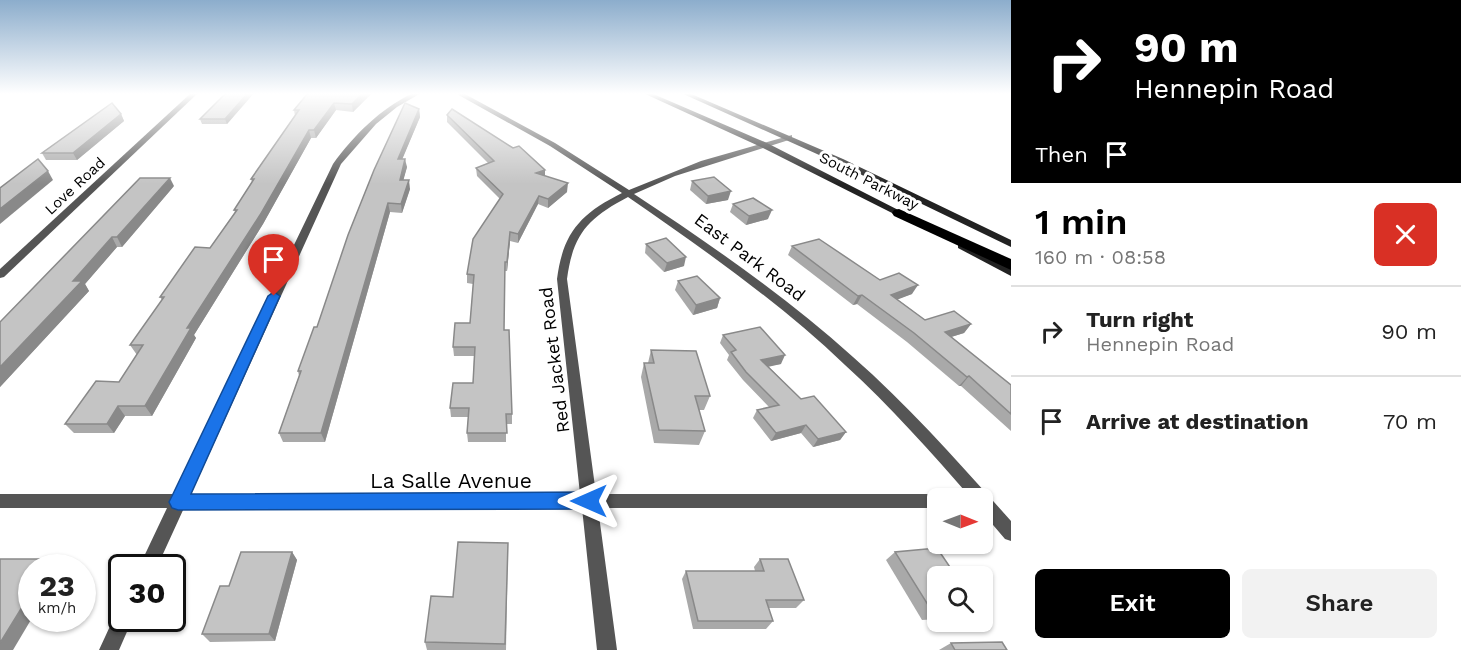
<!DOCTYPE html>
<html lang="en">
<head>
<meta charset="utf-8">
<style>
	:root { --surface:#fff; --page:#f2f2f2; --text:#222; --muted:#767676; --line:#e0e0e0; --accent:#000 }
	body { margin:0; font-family:"Work Sans",sans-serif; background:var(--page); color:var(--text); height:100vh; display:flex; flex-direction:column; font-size:22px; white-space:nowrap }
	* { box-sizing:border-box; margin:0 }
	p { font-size:20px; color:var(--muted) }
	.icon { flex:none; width:33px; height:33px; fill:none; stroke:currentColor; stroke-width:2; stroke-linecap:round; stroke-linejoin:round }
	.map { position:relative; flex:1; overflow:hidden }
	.details { display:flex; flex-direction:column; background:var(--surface); width:450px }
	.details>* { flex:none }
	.guide { background:#000; color:#fff; overflow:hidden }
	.needle { width:39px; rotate:91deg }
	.fabs { position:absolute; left:927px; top:488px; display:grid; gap:12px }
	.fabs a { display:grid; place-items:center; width:66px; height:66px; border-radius:9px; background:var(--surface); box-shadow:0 2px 4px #0004; font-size:30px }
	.speed { position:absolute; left:18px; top:554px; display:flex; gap:12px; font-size:30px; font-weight:700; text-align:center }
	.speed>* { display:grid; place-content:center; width:78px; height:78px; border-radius:50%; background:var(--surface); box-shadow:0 2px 4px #0004; line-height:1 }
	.speed small { font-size:15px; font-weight:400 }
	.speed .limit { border:3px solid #111; border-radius:9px; background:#fff; color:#111 }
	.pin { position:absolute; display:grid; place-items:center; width:51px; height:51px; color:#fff; margin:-62px -26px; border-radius:50% 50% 50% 0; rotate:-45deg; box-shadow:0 0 6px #0007 }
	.pin .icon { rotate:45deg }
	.me { position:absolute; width:66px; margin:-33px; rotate:270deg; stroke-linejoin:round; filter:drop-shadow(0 0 4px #0008) }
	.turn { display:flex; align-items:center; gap:21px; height:126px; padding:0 24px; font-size:27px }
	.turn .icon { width:78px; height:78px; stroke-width:2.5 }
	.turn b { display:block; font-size:42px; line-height:51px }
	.then { display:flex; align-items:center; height:57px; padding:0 24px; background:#0003; gap:12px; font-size:22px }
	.round { display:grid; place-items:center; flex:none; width:63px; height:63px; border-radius:9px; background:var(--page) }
	.summary { display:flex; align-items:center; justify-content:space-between; height:102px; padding:0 24px }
	h1 { font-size:36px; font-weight:600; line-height:45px; color:var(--accent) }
	.cta { display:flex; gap:12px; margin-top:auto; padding:12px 24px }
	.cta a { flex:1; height:69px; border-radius:9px; background:var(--accent); color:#fff; font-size:24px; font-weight:600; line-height:69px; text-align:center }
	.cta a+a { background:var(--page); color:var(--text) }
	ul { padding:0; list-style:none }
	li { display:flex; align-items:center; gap:18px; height:90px; padding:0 24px; border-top:2px solid var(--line) }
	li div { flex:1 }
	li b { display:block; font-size:22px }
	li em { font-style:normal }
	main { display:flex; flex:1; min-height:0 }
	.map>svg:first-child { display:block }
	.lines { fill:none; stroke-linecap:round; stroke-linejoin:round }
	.minor { fill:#555; fill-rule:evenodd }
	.tertiary { fill:#555; fill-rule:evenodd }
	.secondary { fill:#222; fill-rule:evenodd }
	.motorway { fill:#000; fill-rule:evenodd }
	.wall { fill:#a9a9a9 }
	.shaded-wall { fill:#898989 }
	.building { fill:#c4c4c4; stroke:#898989; stroke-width:1.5 }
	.route { fill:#1a73e8; stroke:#114b97; stroke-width:1.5 }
	.labels { text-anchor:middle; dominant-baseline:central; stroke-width:6; stroke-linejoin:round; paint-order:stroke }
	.far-street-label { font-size:15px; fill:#000; stroke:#fff }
	.street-label { font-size:18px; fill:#000; stroke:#fff }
	.near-street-label { font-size:21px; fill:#000; stroke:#fff }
</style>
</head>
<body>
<main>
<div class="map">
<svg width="1011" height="650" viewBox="0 0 1011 650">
	<rect width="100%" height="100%" fill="#fff"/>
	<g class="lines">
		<g class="minor">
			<path d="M 413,93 L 421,93 L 397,107 L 376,124 L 341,164 L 191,494 L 580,494 L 557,279 C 563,233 580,214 622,193 L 550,146 L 455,93 L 463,93 L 555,143 L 629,190 L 701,161 L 792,135 L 792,139 L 675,176 L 634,194 C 710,244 785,296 853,357 C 910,407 960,464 1011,521 L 1011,541 L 1005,539 L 982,512 L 982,498 L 971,498 C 931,452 890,406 845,365 C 779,302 703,249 628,197 C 588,218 573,234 567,279 L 596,494 L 938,494 L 945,498 L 938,498 L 938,508 L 598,508 L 617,650 L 597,650 L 582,508 L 184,508 L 157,567 L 139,567 L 167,508 L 0,508 L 0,494 L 174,494 L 333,164 C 354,135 380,109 413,93 Z"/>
			<polygon points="122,610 122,618 133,618 119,650 99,650 117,611"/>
		</g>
		<polygon class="tertiary" points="191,93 198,93 4,277 0,278 0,269"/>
		<g class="secondary">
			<polygon points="643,93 651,93 767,143 912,217 907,220 904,219 761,147"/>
			<polygon points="681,93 689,93 843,159 1011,240 1011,247 837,163"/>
			<polygon points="962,243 1011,269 1011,276 958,248 958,244"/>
		</g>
		<polygon class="motorway" points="899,209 1011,259 1011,270 894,216 892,213 894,210"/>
	</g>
	<g class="wall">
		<polygon points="226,93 254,93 227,124 202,124 200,119"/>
		<polygon points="308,93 372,93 353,112 336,110 316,138 311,138 263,224 194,335 196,338 152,416 125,416 114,433 74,433 65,424 119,382 137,355 130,345 162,300 160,297 210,248 235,212 234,210 252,182 251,179 295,116 294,110"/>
		<polygon points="419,109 420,117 402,159 407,167 403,180 410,189 402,213 390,212 325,442 283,442 279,433 299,376 298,371 317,327"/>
		<polygon points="121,114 124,121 77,160 46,160 42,153"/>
		<polygon points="447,115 545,170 545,176 567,192 548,208 538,204 518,243 510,241 507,271 505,271 504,330 512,414 512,424 506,424 506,442 468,442 467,433 468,417 451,417 450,408 473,383 474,356 454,356 453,347 470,323 473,284 467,283 467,274 500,199 477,176 476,168 488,163 447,122"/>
		<polygon points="692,181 728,200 706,204 690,190"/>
		<polygon points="174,186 122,247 117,247 85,284 89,291 0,387 0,322"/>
		<polygon points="733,204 768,219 746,225 730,212"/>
		<polygon points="646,244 684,266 664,272 645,253"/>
		<polygon points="792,246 880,280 912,294 897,299 925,320 971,324 964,333 951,337 1011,385 1011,431 961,386 959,386 907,342 857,304 853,305 788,255"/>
		<polygon points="678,281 720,298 717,308 693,315 675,290"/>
		<polygon points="723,335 781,364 768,366 801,399 846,432 840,440 813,447 801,433 771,441 753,418 757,410 769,407 743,380 727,360 729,355 720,343"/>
		<polygon points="651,350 710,396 704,410 699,410 705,431 699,445 654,443 641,377 644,363 648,363"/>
		<polygon points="508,543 506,650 427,650 425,642 453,597"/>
		<polygon points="292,552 297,560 275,641 210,642 202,634 229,586"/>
		<polygon points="895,552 938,576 938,619 922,620 886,560"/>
		<polygon points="760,559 804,600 796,608 768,608 773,621 766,629 693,629 682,579 686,571 755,571 754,567"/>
		<polygon points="951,643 1007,650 939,650"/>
	</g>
	<g class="shaded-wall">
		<polygon points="248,93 254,93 227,124 225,119"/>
		<polygon points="363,93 372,93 353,112 352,104"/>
		<polygon points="334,103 336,110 316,138 314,130"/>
		<polygon points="419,109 420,117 399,167 398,159"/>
		<polygon points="121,114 124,121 77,160 73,153"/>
		<polygon points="309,130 311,138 263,224 194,335 196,338 152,416 145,406 187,328"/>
		<polygon points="405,159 407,167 401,189 400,180"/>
		<polygon points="545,170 545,178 536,173"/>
		<polygon points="48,171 53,180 0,224 0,209"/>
		<polygon points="170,178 174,186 122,247 117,237"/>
		<polygon points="409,180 410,189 402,213 401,204"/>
		<polygon points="568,183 567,192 548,208 548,199"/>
		<polygon points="731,191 728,200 706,204 708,196"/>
		<polygon points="539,196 538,204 518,243 518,234"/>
		<polygon points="388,203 390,212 325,442 321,433"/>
		<polygon points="772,210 768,219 746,225 749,216"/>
		<polygon points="510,232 510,241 507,271 507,262"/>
		<polygon points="112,237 117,247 85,284 89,291 0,387 0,367 73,281"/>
		<polygon points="686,257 684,266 664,272 667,263"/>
		<polygon points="918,285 912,294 886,304 891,295"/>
		<polygon points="862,295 857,304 853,305 858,296"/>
		<polygon points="720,298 717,308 693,315 696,305"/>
		<polygon points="971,324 964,333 938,341 945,332"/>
		<polygon points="785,355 781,364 758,369 761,360"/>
		<polygon points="969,376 961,386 959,386 967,377"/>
		<polygon points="118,406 125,416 114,433 107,424"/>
		<polygon points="806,425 801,433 771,441 776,433"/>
		<polygon points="846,432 840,440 813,447 818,439"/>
		<polygon points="292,552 297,560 275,641 269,634"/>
		<polygon points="51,559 61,567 46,567"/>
		<polygon points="32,591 32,618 13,650 0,650 0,643"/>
	</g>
	<g class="building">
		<polygon points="226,93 248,93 225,119 200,119"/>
		<polygon points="308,93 363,93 352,104 334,103 314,130 309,130 260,215 187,328 191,328 145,406 118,406 107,424 65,424 96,381 119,382 143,345 130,345 164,297 160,297 195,247 210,248 237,210 234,210 254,179 251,179 299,110 294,110"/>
		<polygon points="112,103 121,114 73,153 42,153"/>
		<polygon points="405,103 419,109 398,159 405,159 400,180 409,180 401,204 388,203 321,433 279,433 301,371 298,371 314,327 317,327 348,235 374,170"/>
		<polygon points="452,109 513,148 519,146 545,170 536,173 568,183 548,199 539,196 518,234 510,232 507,262 505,262 504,330 509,330 512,414 506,414 507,433 467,433 469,408 450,408 453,383 473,383 475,347 453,347 455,323 470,323 474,275 467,274 473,239 503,194 476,168 494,161 447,115"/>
		<polygon points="38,159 48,171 0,209 0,188"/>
		<polygon points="714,177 731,191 708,196 692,181"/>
		<polygon points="140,178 170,178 117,237 112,237 73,281 82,281 0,367 0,322"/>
		<polygon points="753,198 772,210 749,216 733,204"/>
		<polygon points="666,238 686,257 667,263 646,244"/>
		<polygon points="819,239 880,280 899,273 918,285 891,295 925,320 954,311 971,324 945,332 1011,385 1011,414 969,376 967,377 914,333 862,295 858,296 792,246"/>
		<polygon points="697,276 720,298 696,305 678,281"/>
		<polygon points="760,327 785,355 761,360 801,399 814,396 846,432 818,439 806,425 776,433 757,410 779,405 746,372 731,352 736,350 723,335"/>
		<polygon points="651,350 696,351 710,396 695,396 705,431 659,430 644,363 654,363"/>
		<polygon points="458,542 508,543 505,644 425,642 431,596 453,597"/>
		<polygon points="937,548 956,576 938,576 938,612 933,613 895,552"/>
		<polygon points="241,552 292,552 269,634 202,634 220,586 229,586"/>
		<polygon points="0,559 51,559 46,567 32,567 32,591 0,643"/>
		<polygon points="760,559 788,559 804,600 766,600 773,621 698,621 686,571 764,571"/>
		<polygon points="1002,642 1007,650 955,650 951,643"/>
	</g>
	<linearGradient id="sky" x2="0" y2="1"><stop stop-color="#8cadcc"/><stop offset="0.51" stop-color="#fff"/><stop offset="1" stop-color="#fff" stop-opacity="0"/></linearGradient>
	<rect width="1011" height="184" fill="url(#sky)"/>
	<polygon class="route" points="274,292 280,296 191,494 589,492 595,495 598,501 595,506 589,509 178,510 172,508 169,502 172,496 268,296"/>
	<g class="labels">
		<g class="far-street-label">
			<text transform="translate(869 181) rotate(27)">South Parkway</text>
			<text transform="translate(75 186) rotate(-43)">Love Road</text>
		</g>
		<g class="street-label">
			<text transform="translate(750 257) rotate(37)">East Park Road</text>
			<text transform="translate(554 360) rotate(-97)">Red Jacket Road</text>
		</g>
		<g class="near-street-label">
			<text x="451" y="480">La Salle Avenue</text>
		</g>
	</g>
</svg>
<div class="fabs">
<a><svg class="needle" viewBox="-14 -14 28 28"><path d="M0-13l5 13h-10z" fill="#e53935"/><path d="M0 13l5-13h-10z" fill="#767676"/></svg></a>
<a><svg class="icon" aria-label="search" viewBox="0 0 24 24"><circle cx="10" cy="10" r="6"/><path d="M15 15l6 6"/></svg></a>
</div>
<div class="speed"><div>23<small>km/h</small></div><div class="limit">30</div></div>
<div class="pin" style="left:274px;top:296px;background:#d93025"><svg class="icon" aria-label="arrive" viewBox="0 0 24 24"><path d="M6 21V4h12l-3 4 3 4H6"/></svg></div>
<svg class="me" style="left:589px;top:501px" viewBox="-20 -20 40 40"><path d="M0-17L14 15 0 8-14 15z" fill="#1a73e8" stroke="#fff" stroke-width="4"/></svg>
</div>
<section class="details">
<div class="guide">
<div class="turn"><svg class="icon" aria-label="right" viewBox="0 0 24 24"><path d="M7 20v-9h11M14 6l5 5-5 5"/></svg><div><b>90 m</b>Hennepin Road</div></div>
<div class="then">Then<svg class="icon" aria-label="arrive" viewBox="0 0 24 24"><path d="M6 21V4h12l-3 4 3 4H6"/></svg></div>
</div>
<div class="summary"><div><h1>1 min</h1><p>160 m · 08:58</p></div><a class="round" style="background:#d93025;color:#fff"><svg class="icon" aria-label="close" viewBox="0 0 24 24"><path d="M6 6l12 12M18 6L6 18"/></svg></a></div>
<ul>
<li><svg class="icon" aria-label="right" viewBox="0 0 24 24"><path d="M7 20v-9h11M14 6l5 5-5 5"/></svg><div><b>Turn right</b><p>Hennepin Road</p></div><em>90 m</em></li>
<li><svg class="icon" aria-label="arrive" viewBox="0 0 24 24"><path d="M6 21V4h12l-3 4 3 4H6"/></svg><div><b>Arrive at destination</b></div><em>70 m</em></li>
</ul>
<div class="cta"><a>Exit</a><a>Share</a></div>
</section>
</main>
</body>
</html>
